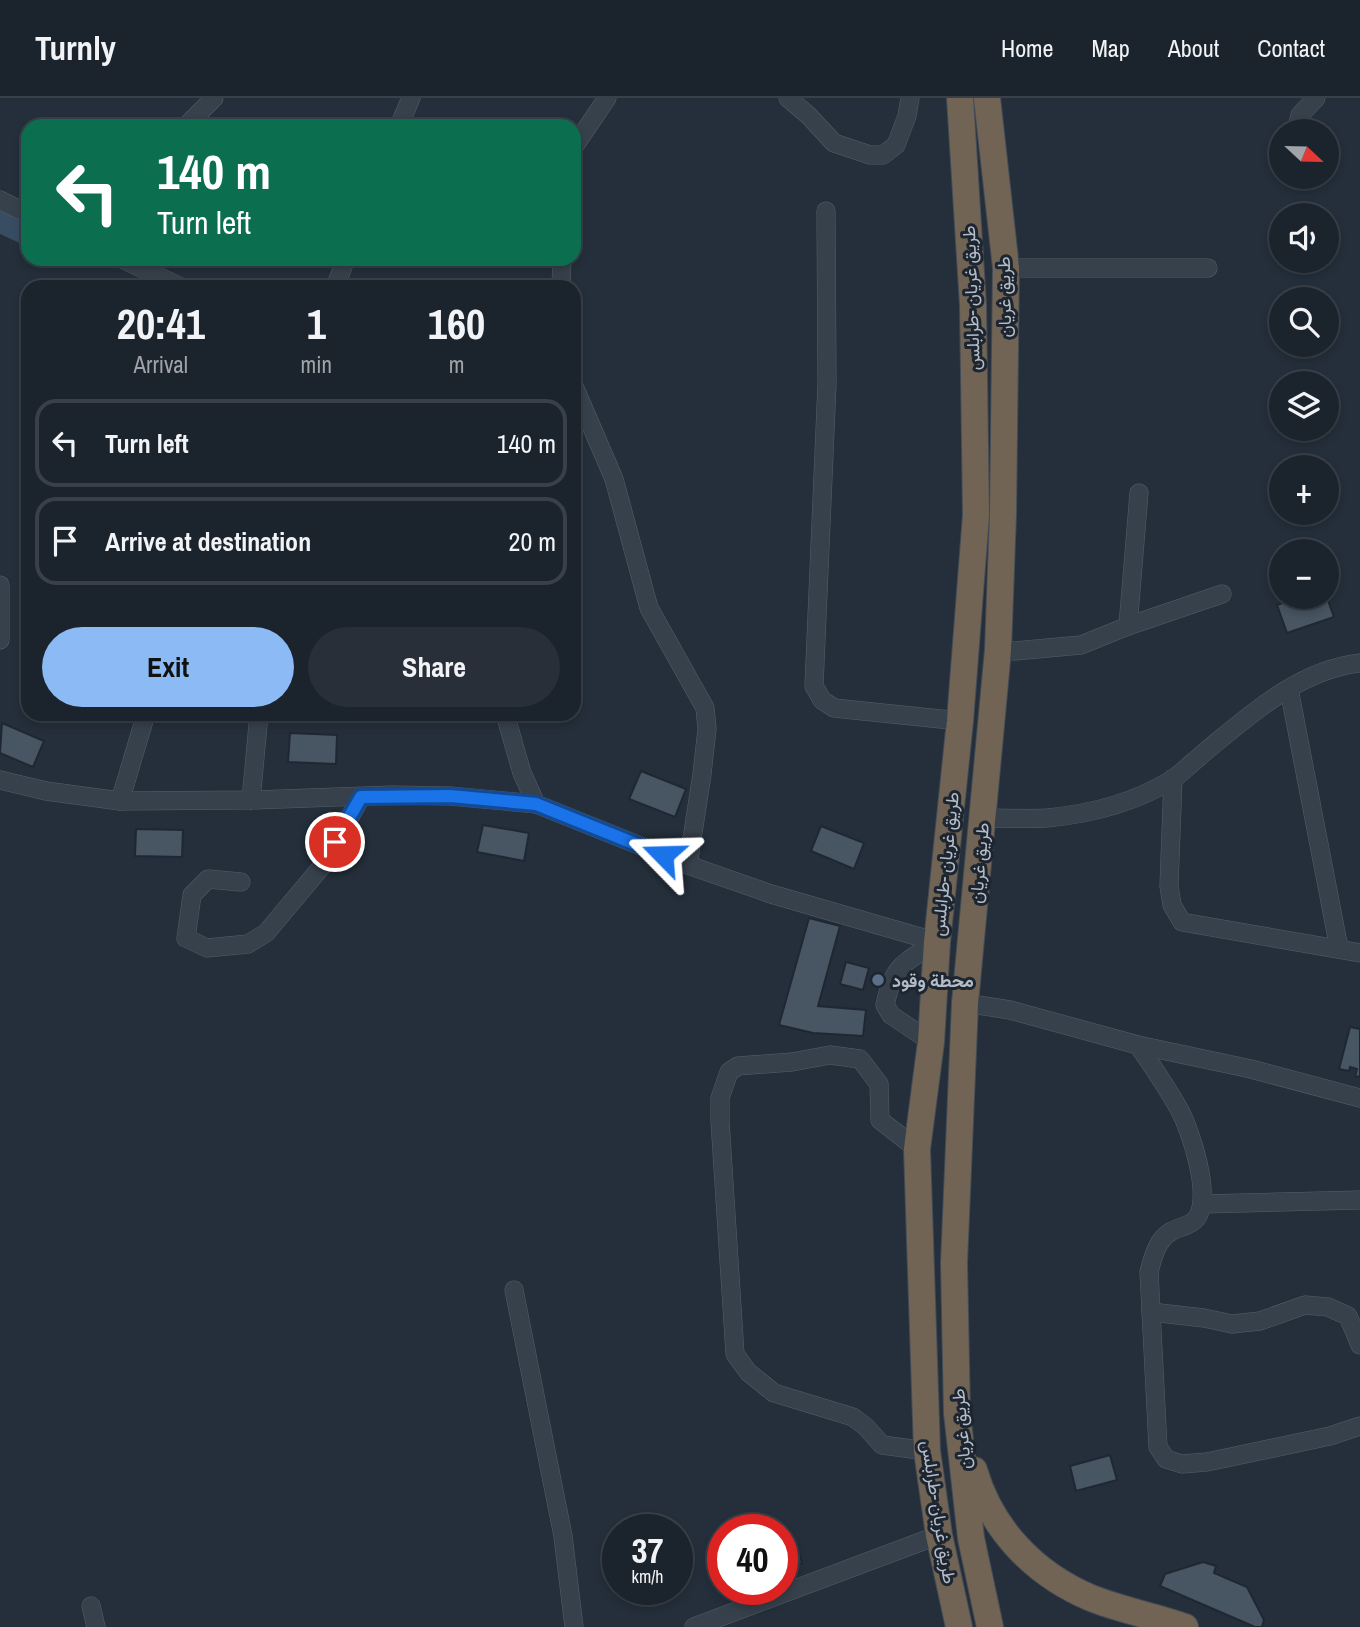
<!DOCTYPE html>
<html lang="en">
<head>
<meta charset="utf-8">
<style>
	:root { --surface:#1b232c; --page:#282f38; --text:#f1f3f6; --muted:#a0a4a9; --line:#394048; --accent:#8bbaf4 }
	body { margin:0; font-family:"Archivo Narrow",Vazirmatn,sans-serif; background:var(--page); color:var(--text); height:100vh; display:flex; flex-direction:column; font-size:26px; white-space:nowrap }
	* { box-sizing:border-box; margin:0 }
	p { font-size:23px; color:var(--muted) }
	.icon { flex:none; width:38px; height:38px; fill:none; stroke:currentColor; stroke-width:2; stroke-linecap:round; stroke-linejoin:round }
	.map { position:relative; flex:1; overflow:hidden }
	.side { position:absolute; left:21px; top:182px; width:560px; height:441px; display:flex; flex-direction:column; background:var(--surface); border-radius:21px; box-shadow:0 4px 10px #0003,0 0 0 2px var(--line) }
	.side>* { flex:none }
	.hud { position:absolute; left:21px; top:21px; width:560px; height:147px; border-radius:21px; box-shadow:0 4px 10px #0003,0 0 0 2px var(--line); background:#0b6e4f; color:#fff; overflow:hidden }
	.needle { width:46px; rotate:112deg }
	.buttons { position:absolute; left:1269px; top:21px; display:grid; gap:14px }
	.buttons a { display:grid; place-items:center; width:70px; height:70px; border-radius:50%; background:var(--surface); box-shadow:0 4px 10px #0003,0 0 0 2px var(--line); font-size:35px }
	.speed { position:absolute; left:602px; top:1416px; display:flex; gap:14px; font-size:35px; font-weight:700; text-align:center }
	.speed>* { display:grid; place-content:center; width:91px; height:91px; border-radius:50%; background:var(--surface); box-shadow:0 4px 10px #0003,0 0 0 2px var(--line); line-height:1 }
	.speed small { font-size:18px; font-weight:400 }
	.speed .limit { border:10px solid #d22; background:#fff; color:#111 }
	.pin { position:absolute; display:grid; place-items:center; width:60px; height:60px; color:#fff; margin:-30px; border:4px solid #fff; border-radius:50%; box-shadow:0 2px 7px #0007 }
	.me { position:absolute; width:77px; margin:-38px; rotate:292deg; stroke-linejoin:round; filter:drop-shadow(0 0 5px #0008) }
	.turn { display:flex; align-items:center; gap:24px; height:147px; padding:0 21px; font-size:32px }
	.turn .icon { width:91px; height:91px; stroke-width:2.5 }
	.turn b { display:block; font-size:49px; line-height:60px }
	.eta { display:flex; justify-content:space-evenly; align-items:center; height:119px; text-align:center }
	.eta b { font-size:42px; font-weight:800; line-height:49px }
	.button { display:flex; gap:14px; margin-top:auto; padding:14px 21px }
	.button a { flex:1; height:80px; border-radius:42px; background:var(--accent); color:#111; font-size:28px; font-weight:800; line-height:80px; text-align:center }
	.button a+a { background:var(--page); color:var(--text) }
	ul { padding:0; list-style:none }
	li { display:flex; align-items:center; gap:21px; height:88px; margin:0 14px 10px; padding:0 7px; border:4px solid var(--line); border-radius:21px }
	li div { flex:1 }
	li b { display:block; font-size:26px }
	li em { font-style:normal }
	header { display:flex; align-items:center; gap:42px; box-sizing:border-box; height:98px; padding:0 35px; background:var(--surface); border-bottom:2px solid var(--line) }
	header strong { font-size:33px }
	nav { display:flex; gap:38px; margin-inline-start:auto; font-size:24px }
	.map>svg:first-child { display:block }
	.water { fill:#384c62 }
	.building { fill:#485562; stroke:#1f2832; stroke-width:2 }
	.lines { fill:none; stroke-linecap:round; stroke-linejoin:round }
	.minor-casing { stroke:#555f69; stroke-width:19 }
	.highway-casing { stroke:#434c56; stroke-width:28 }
	.minor { stroke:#37414c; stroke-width:18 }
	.highway { stroke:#716455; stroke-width:26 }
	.route-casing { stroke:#114b97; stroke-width:18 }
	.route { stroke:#1a73e8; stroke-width:12 }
	.service-dot { fill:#5c6f8a; stroke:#1d2630; stroke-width:2.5 }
	.labels { text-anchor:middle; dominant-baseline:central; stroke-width:6; stroke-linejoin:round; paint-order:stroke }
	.street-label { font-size:18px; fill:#b3bcc7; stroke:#1d2630 }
	.poi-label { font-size:18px; font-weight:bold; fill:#b3bcc7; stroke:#1d2630; text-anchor:start }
</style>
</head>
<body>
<header>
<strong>Turnly</strong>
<nav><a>Home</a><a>Map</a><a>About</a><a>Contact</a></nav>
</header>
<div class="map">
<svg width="1360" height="1529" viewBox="0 0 1360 1529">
	<rect width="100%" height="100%" fill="#242f3b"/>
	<polygon class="water" points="0,112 28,126 28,149 0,136"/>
	<g class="building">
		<polygon points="1326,497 1334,519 1287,535 1277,507 1300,499"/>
		<polygon points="2,625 44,643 33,669 0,655"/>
		<polygon points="290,635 337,637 336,666 288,664"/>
		<polygon points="641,673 686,691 675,719 629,701"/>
		<polygon points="483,727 529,735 524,763 477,754"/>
		<polygon points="821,728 864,745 854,771 811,753"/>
		<polygon points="136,731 183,732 182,759 135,758"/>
		<polygon points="809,820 840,828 818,908 866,912 863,938 813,935 779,927"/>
		<polygon points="846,864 869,870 863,892 840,886"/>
		<polygon points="1350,929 1360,931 1360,979 1355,978 1357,971 1350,969 1349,973 1339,971"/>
		<polygon points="1110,1357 1117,1382 1076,1393 1070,1368"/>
		<polygon points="793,1439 802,1465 782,1472 782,1443"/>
		<polygon points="1203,1464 1216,1468 1214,1475 1247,1489 1264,1522 1262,1529 1255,1529 1160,1488 1165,1476"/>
	</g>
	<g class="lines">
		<defs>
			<g id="minor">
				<polyline points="788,0 809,18 834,45 870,57 883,57 896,47 907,18 910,0"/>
				<polyline points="186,28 214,0"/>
				<polyline points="399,28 411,0"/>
				<polyline points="1296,33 1300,17 1316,0"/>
				<polyline points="574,49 607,0"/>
				<polyline points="0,102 28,116"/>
				<polyline points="826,113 827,286 814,588 822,602 834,610 960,623"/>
				<polyline points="122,161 181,189"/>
				<polyline points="1006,170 1208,170"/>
				<polyline points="335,189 346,161"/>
				<polyline points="561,189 562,161"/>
				<polyline points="574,288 614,381 649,510 705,610 707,631 702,676 688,767"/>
				<polyline points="0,487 0,542"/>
				<polyline points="1128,528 1139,395"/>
				<polyline points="998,552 1015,553 1081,547 1128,528 1222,496"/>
				<polyline points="1289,591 1339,850"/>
				<polyline points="505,616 522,675 536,706"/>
				<polyline points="1173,680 1169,788 1172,807 1182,824 1360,855"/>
				<polyline points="0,682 46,693 120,703 251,702 392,697 450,698 536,706 688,767 771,796 937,844"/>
				<polyline points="251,702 259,616"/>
				<polyline points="120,703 146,616"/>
				<path d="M 983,720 C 1004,720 1026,721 1047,720 C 1090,716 1136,704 1173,681 C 1184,673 1195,662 1206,653 C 1251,616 1299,572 1360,565"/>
				<polyline points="241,784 208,781 192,797 186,840 207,850 248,846 266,835 323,767 361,699"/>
				<polyline points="965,905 1010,912 1138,947 1251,971 1360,1000"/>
				<path d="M 931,944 L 891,917 L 885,907 C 894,865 903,866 937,844"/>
				<path d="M 1138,947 C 1152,968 1167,989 1179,1011 C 1191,1033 1213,1100 1196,1121 C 1189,1129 1180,1128 1172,1133 C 1157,1141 1153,1159 1149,1174 L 1158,1349 L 1166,1361 L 1182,1366 L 1207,1364 L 1330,1338 L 1360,1328"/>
				<polyline points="917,1051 880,1022 879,986 860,961 830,957 792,964 738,968 729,974 720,1000 720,1023 735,1256 748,1274 774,1295 853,1319 866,1329 882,1347 927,1353"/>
				<polyline points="1202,1106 1360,1102"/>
				<polyline points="514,1192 563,1438 574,1529"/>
				<polyline points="1151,1214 1204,1220 1232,1226 1260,1223 1305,1207 1328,1209 1348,1218 1360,1247"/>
				<polyline points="91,1508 96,1529"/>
				<polyline points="694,1529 939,1437"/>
			</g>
			<g id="highway">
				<polyline points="987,0 1006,170 1003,416 998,552 965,905 954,1165 957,1315 971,1440 990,1529"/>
				<path d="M 974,1372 C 991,1431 1034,1476 1091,1500 C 1121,1512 1154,1518 1185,1529"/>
				<polyline points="959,1529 939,1437 927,1353 917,1051 931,944 937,844 960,623 976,417 973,207 960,0"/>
			</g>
		</defs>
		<use href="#minor" class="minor-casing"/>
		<use href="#highway" class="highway-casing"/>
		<use href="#minor" class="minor"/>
		<use href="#highway" class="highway"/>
	</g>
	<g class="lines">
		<defs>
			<polyline id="route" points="335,744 361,699 450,698 536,706 663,757"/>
		</defs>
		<use href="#route" class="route-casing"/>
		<use href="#route" class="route"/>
	</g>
	<circle class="service-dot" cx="878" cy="882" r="7"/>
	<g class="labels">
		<g class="street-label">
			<text transform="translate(1004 199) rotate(-91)">طريق غريان</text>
			<text transform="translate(971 200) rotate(-92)">طريق غريان -طرابلس</text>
			<text transform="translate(979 765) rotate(-85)">طريق غريان</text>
			<text transform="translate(945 766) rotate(-84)">طريق غريان -طرابلس</text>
			<text transform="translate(961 1331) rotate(-95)">طريق غريان</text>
			<text transform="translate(939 1414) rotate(81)">طريق غريان -طرابلس</text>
		</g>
		<g class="poi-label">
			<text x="892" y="882">محطة وقود</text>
		</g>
	</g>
</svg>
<div class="buttons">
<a><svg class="needle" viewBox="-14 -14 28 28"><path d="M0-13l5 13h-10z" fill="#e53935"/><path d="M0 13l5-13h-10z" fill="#a0a4a9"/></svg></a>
<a><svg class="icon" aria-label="sound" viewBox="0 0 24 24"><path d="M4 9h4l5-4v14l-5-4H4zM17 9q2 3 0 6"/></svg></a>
<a><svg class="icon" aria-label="search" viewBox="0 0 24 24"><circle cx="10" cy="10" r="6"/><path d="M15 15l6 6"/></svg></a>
<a><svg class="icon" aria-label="layers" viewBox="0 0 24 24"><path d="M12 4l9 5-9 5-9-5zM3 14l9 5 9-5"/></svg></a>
<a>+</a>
<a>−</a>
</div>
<div class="speed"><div>37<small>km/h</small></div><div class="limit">40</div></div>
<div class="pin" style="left:335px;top:744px;background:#d93025"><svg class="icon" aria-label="arrive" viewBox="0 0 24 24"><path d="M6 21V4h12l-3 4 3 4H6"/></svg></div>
<svg class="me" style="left:663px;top:757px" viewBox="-20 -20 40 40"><path d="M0-17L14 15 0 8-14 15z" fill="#1a73e8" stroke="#fff" stroke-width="4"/></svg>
<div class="hud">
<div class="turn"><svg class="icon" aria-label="left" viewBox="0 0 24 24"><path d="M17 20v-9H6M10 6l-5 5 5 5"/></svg><div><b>140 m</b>Turn left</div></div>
</div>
<section class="side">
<div class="eta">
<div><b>20:41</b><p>Arrival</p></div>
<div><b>1</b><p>min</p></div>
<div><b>160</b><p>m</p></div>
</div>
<ul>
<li><svg class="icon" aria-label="left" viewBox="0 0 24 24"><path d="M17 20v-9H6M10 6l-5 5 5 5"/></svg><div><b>Turn left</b></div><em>140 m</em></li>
<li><svg class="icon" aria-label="arrive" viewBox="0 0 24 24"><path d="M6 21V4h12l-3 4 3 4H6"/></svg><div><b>Arrive at destination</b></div><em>20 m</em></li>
</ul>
<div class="button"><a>Exit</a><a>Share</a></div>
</section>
</div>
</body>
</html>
